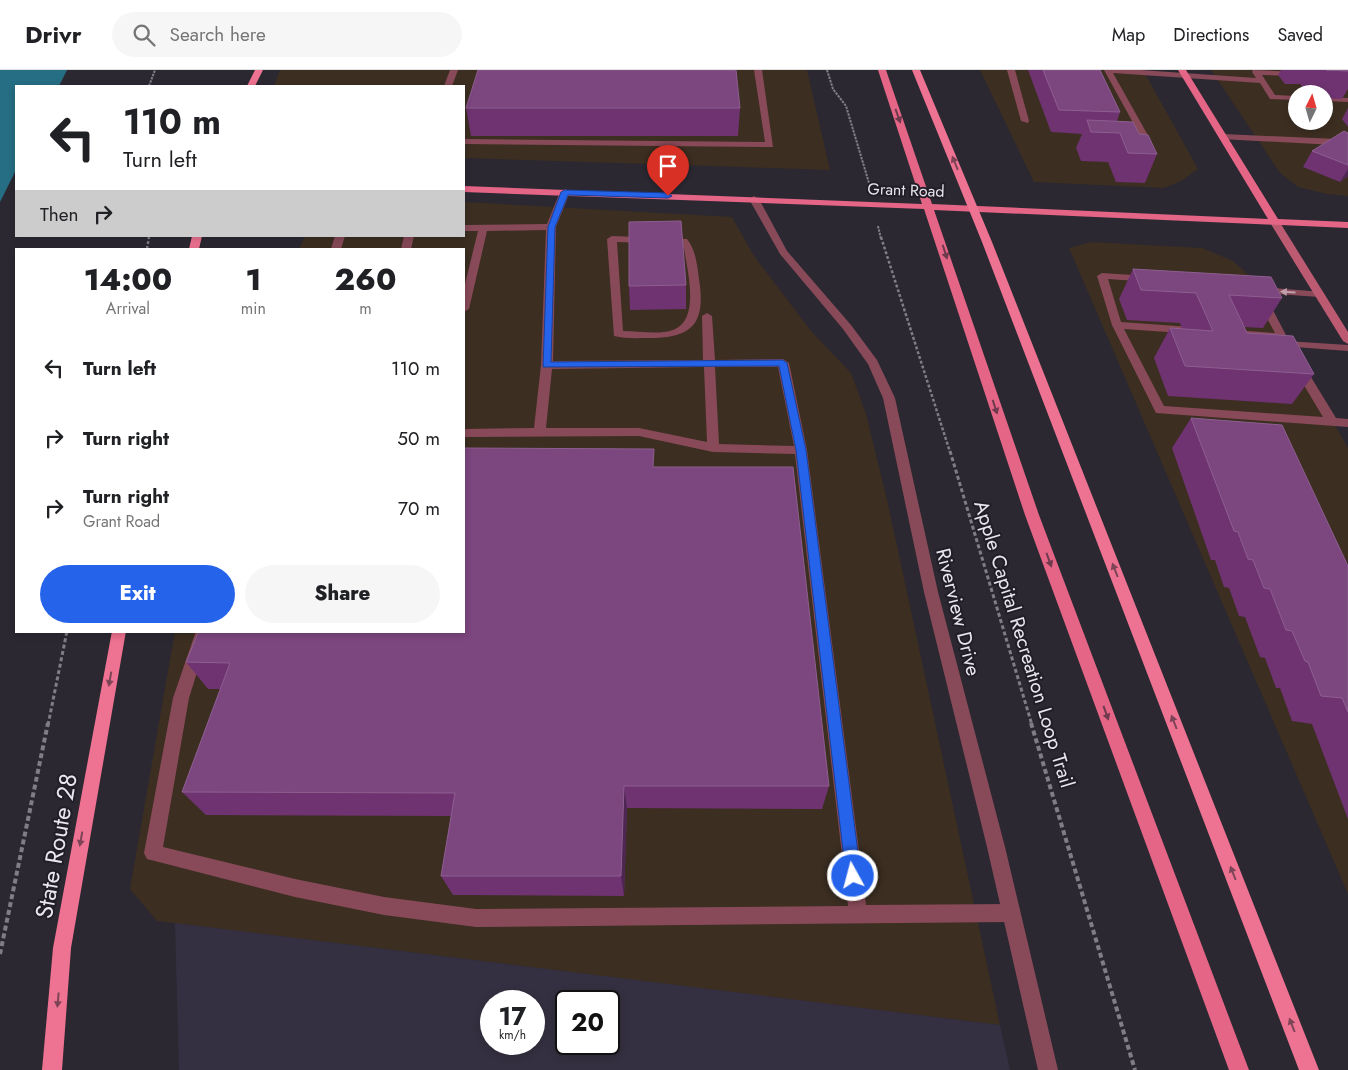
<!DOCTYPE html>
<html lang="en">
<head>
<meta charset="utf-8">
<style>
	:root { --surface:#fff; --page:#f6f6f6; --text:#202124; --muted:#757577; --line:#e0e0e0; --accent:#2563eb }
	body { margin:0; font-family:Jost,sans-serif; background:var(--page); color:var(--text); height:100vh; display:flex; flex-direction:column; font-size:19px; white-space:nowrap }
	* { box-sizing:border-box; margin:0 }
	p { font-size:16px; color:var(--muted) }
	.icon { flex:none; width:28px; height:28px; fill:none; stroke:currentColor; stroke-width:2; stroke-linecap:round; stroke-linejoin:round }
	.map { position:relative; flex:1; overflow:hidden }
	.sheet { position:absolute; left:15px; top:178px; width:450px; height:385px; display:flex; flex-direction:column; background:var(--surface); border-radius:0px; box-shadow:0 2px 8px #0003 }
	.sheet>* { flex:none }
	.guide { position:absolute; left:15px; top:15px; width:450px; height:152px; border-radius:0px; box-shadow:0 2px 8px #0003; background:#fff; color:var(--text); overflow:hidden }
	.needle { width:32px; rotate:5deg }
	.buttons { position:absolute; left:1288px; top:15px; display:grid; gap:10px }
	.buttons a { display:grid; place-items:center; width:45px; height:45px; border-radius:50%; background:var(--surface); box-shadow:0 2px 8px #0003; font-size:25px }
	.speed { position:absolute; left:480px; top:920px; display:flex; gap:10px; font-size:25px; font-weight:700; text-align:center }
	.speed>* { display:grid; place-content:center; width:65px; height:65px; border-radius:50%; background:var(--surface); box-shadow:0 2px 8px #0003; line-height:1 }
	.speed small { font-size:12px; font-weight:400 }
	.speed .limit { border:2px solid #111; border-radius:8px; background:#fff; color:#111 }
	.pin { position:absolute; display:grid; place-items:center; width:42px; height:42px; color:#fff; margin:-51px -21px; border-radius:50% 50% 50% 0; rotate:-45deg; box-shadow:0 0 5px #0007 }
	.pin .icon { rotate:45deg }
	.me { position:absolute; width:55px; margin:-28px; rotate:353deg; stroke-linejoin:round; filter:drop-shadow(0 0 4px #0008) }
	.turn { display:flex; align-items:center; gap:18px; height:105px; padding:0 25px; font-size:22px }
	.turn .icon { width:65px; height:65px; stroke-width:2.5 }
	.turn b { display:block; font-size:35px; line-height:42px }
	.then { display:flex; align-items:center; height:48px; padding:0 25px; background:#0003; gap:10px; font-size:19px }
	.eta { display:flex; justify-content:space-evenly; align-items:center; height:85px; text-align:center }
	.eta b { font-size:30px; font-weight:800; line-height:35px }
	.action { display:flex; gap:10px; margin-top:auto; padding:10px 25px }
	.action a { flex:1; height:58px; border-radius:30px; background:var(--accent); color:#fff; font-size:20px; font-weight:800; line-height:58px; text-align:center }
	.action a+a { background:var(--page); color:var(--text) }
	ul { padding:0; list-style:none }
	li { display:flex; align-items:center; gap:15px; height:70px; padding:0 25px }
	li div { flex:1 }
	li b { display:block; font-size:19px }
	li em { font-style:normal }
	header { display:flex; align-items:center; gap:30px; box-sizing:border-box; height:70px; padding:0 25px; background:var(--surface); border-bottom:1px solid var(--line) }
	header strong { font-size:24px }
	nav { display:flex; gap:28px; margin-inline-start:auto; font-size:18px }
	.search { width:350px; height:45px; background:var(--page); display:flex; align-items:center; gap:12px; box-sizing:border-box; padding:0 18px; border-radius:28px; color:var(--muted); font-size:19px }
	.map>svg:first-child { display:block }
	.commercial { fill:#3c2e21; fill-rule:evenodd }
	.built { fill:#353041; fill-rule:evenodd }
	.water { fill:#266e84 }
	.lines { fill:none; stroke-linecap:round; stroke-linejoin:round }
	.path-far3 { stroke:#7f7d86; stroke-width:2; stroke-dasharray:2.5 1; stroke-linecap:butt }
	.path-far2 { stroke:#7f7d86; stroke-width:2.5; stroke-dasharray:3 2; stroke-linecap:butt }
	.path-far1 { stroke:#7f7d86; stroke-width:3; stroke-dasharray:4 2.5; stroke-linecap:butt }
	.path { stroke:#7f7d86; stroke-width:4; stroke-dasharray:5 3; stroke-linecap:butt }
	.service { fill:#884a58; fill-rule:evenodd }
	.tertiary { fill:#884a58; fill-rule:evenodd }
	.secondary { fill:#bc5a72; fill-rule:evenodd }
	.primary { fill:#e46586; fill-rule:evenodd }
	.trunk { fill:#ee7291; fill-rule:evenodd }
	.wall { fill:#6f3371 }
	.shaded-wall { fill:#4e2652 }
	.building { fill:#7c467f; stroke:#8d5f90 }
	.oneway { fill:#6f3a4e }
	.oneway2 { fill:#7d4457 }
	.oneway3 { fill:#bda0aa }
	.route { fill:#2563eb; stroke:#184099 }
	.labels { text-anchor:middle; dominant-baseline:central; stroke-width:4; stroke-linejoin:round; paint-order:stroke }
	.far-street-label { font-size:16px; fill:#e8e6ee; stroke:#211e28 }
	.street-label { font-size:20px; fill:#e8e6ee; stroke:#211e28 }
	.near-street-label { font-size:24px; fill:#e8e6ee; stroke:#211e28 }
</style>
</head>
<body>
<header>
<strong>Drivr</strong>
<div class="search"><svg class="icon" aria-label="search" viewBox="0 0 24 24"><circle cx="10" cy="10" r="6"/><path d="M15 15l6 6"/></svg>Search here</div>
<nav><a>Map</a><a>Directions</a><a>Saved</a></nav>
</header>
<div class="map">
<svg width="1348" height="1000" viewBox="0 0 1348 1000">
	<rect width="100%" height="100%" fill="#2b2832"/>
	<g class="commercial">
		<polygon points="280,0 807,0 830,100 464,88 464,16 274,16"/>
		<polygon points="980,0 1143,0 1198,99 1181,111 1164,118 1034,112"/>
		<path d="M 1211,0 L 1348,0 L 1348,126 L 1327,124 L 1298,117 L 1280,103 ZM 1296,24 L 1324,24 L 1324,51 L 1296,51 Z"/>
		<polygon points="464,132 732,147 754,186 811,261 851,303 866,344 888,434 1000,955 157,851 130,819 175,561 464,561 464,179 299,179 305,166 464,166"/>
		<polygon points="1091,172 1202,178 1233,191 1250,206 1348,378 1348,824 1069,178"/>
	</g>
	<path class="built" d="M 175,853 L 1000,955 L 1010,1000 L 179,1000 ZM 491,931 L 534,931 L 534,974 L 491,974 ZM 566,931 L 609,931 L 609,974 L 566,974 Z"/>
	<polygon class="water" points="0,0 67,0 59,16 16,16 16,100 0,132"/>
	<g class="lines">
		<g class="path-far3">
			<polyline points="827,0 833,19 846,36 869,113"/>
			<polyline points="149,16 155,0"/>
			<polyline points="878,156 881,169"/>
			<polyline points="149,169 149,166"/>
		</g>
		<g class="path-far2">
			<polyline points="881,167 950,382"/>
			<polyline points="147,179 149,167"/>
		</g>
		<g class="path-far1">
			<polyline points="950,381 1032,655"/>
			<polyline points="48,655 67,561"/>
		</g>
		<g class="path">
			<polyline points="1031,653 1135,1000"/>
			<polyline points="0,884 48,653"/>
		</g>
		<g class="service">
			<polygon points="450,0 458,0 452,16 444,16"/>
			<polygon points="754,0 762,0 773,77 464,74 464,69 765,72"/>
			<polygon points="1007,0 1015,0 1029,51 1028,53 1021,51"/>
			<polygon points="1104,0 1140,0 1256,8 1252,2 1253,0 1297,2 1301,4 1297,6 1262,5 1275,25 1296,26 1296,30 1270,29 1260,13 1113,3 1150,69 1146,72 1142,69"/>
			<polygon points="1324,27 1348,28 1348,32 1324,31"/>
			<polygon points="1223,64 1336,69 1348,73 1348,79 1335,75 1220,69 1219,67"/>
			<path d="M 565,119 L 570,122 L 556,157 L 553,291 L 703,290 L 702,246 L 707,243 L 712,246 L 715,290 L 783,289 L 789,293 L 807,380 L 866,835 L 1011,834 L 1017,837 L 1020,843 L 1017,849 L 1011,852 L 476,857 L 384,845 L 295,827 L 147,789 L 144,783 L 173,628 L 196,561 L 210,561 L 189,628 L 163,777 L 295,809 L 384,827 L 476,839 L 848,836 L 795,384 L 713,382 L 639,366 L 464,367 L 464,359 L 534,358 L 541,295 L 546,160 L 487,161 L 469,239 L 464,242 L 464,218 L 478,161 L 464,161 L 464,155 L 547,154 L 560,122 ZM 704,297 L 707,372 L 639,358 L 546,358 L 552,299 ZM 715,297 L 778,297 L 794,376 L 719,374 Z"/>
			<polygon points="335,166 345,166 341,179 331,179"/>
			<polygon points="404,166 414,166 411,179 401,179"/>
			<path d="M 612,166 L 687,169 C 696,181 697,194 699,209 C 706,253 693,268 649,268 C 638,268 625,269 614,266 L 607,169 ZM 617,172 L 681,174 L 684,178 C 687,200 701,250 673,260 C 659,265 638,261 623,261 Z"/>
			<path d="M 1102,203 L 1255,213 L 1261,217 L 1323,222 L 1324,224 L 1323,226 L 1319,227 L 1264,223 L 1287,267 L 1282,270 L 1124,259 L 1164,336 L 1323,347 L 1293,297 L 1299,293 L 1303,294 L 1336,348 L 1348,349 L 1348,357 L 1156,343 L 1112,255 L 1097,206 ZM 1108,209 L 1251,219 L 1275,263 L 1121,252 Z"/>
			<polygon points="1286,271 1348,275 1348,281 1282,276 1281,274 1282,272"/>
		</g>
		<polygon class="tertiary" points="754,126 759,129 787,181 851,255 877,290 895,328 938,522 1005,777 1058,1000 1038,1000 987,777 924,522 883,328 868,294 843,259 780,184 749,129"/>
		<polygon class="secondary" points="1274,148 1279,151 1348,262 1348,274 1343,271 1269,151"/>
		<polygon class="primary" points="878,0 886,0 932,134 1268,149 1178,0 1186,0 1278,149 1348,152 1348,158 934,140 1039,445 1249,1000 1229,1000 1025,445 924,139 464,122 464,116 922,134"/>
		<g class="trunk">
			<polygon points="255,0 263,0 255,16 247,16"/>
			<polygon points="912,0 920,0 992,172 1319,1000 1299,1000 982,172"/>
			<polygon points="192,166 202,166 199,179 189,179"/>
			<polygon points="112,561 126,561 71,878 62,1000 42,1000 53,878"/>
		</g>
	</g>
	<g class="wall">
		<polygon points="1028,0 1100,0 1120,42 1117,51 1139,64 1157,84 1145,113 1116,112 1108,92 1081,91 1076,78 1082,64 1051,62"/>
		<polygon points="1281,0 1348,0 1348,19 1342,29 1324,28 1324,24 1308,24 1300,14 1285,14 1278,5"/>
		<polygon points="466,38 740,38 738,66 471,66"/>
		<polygon points="1348,38 1348,57 1342,49"/>
		<polygon points="1348,63 1348,106 1340,112 1303,97 1312,81"/>
		<polygon points="1133,199 1282,228 1263,258 1244,257 1247,263 1314,304 1292,334 1168,326 1154,288 1170,258 1182,259 1180,253 1127,250 1119,229"/>
		<polygon points="686,215 686,239 630,240 629,216"/>
		<polygon points="1191,348 1348,496 1348,749 1312,654 1292,651 1280,618 1276,618 1265,588 1260,587 1245,547 1239,546 1229,518 1224,517 1215,490 1211,490 1172,378"/>
		<polygon points="654,397 829,716 822,739 627,738 624,826 453,825 441,806 451,746 206,745 182,722 220,619 208,619 186,592"/>
	</g>
	<g class="shaded-wall">
		<polygon points="1348,99 1348,106 1340,112"/>
		<polygon points="624,716 627,738 624,826 621,806"/>
	</g>
	<g class="building">
		<polygon points="478,0 736,0 740,38 466,38"/>
		<polygon points="1043,0 1100,0 1120,42 1059,40"/>
		<polygon points="1326,0 1348,0 1348,1"/>
		<polygon points="1087,50 1133,52 1139,64 1148,65 1157,84 1128,83 1120,63 1091,62"/>
		<polygon points="1344,61 1348,63 1348,95 1312,81"/>
		<polygon points="681,151 686,215 629,216 629,152"/>
		<polygon points="1133,199 1271,207 1282,228 1229,225 1247,263 1293,266 1314,304 1185,296 1170,258 1213,261 1196,223 1141,220"/>
		<polygon points="1191,348 1282,355 1348,496 1348,642 1342,628 1321,626 1308,592 1305,591 1292,561 1286,560 1270,519 1264,518 1253,490 1248,489 1238,462 1234,461"/>
		<polygon points="464,378 654,379 653,397 793,397 829,716 624,716 621,806 441,806 455,723 182,722 230,593 186,592 199,561 464,561"/>
	</g>
	<defs><path id="oneway-solid" d="M-6-.8H1V-3.2L6.5 0L1 3.2V.8H-6Z" transform="scale(1.25)"/></defs>
	<g class="oneway">
		<use href="#oneway-solid" transform="translate(898 46) rotate(70)"/>
		<use href="#oneway-solid" transform="translate(945 182) rotate(72)"/>
		<use href="#oneway-solid" transform="translate(995 337) rotate(72)"/>
		<use href="#oneway-solid" transform="translate(1049 490) rotate(70)"/>
		<use href="#oneway-solid" transform="translate(1106 643) rotate(70)"/>
	</g>
	<g class="oneway2">
		<use href="#oneway-solid" transform="translate(955 93) rotate(-112)"/>
		<use href="#oneway-solid" transform="translate(1115 500) rotate(-111)"/>
		<use href="#oneway-solid" transform="translate(110 609) rotate(100)"/>
		<use href="#oneway-solid" transform="translate(1174 652) rotate(-111)"/>
		<use href="#oneway-solid" transform="translate(81 769) rotate(100)"/>
		<use href="#oneway-solid" transform="translate(1233 803) rotate(-111)"/>
		<use href="#oneway-solid" transform="translate(58 930) rotate(95)"/>
		<use href="#oneway-solid" transform="translate(1292 955) rotate(-111)"/>
	</g>
	<use class="oneway3" href="#oneway-solid" transform="translate(1288 222) rotate(-177)"/>
	<polygon class="route" points="565,120 668,123 672,126 668,128 568,125 555,157 551,292 783,290 787,293 806,380 861,806 858,811 853,813 848,811 846,806 796,380 779,296 543,297 548,157 561,122"/>
	<g class="labels">
		<g class="far-street-label">
			<text transform="translate(906 120) rotate(2)">Grant Road</text>
		</g>
		<g class="street-label">
			<text transform="translate(958 542) rotate(76)">Riverview Drive</text>
			<text transform="translate(1024 574) rotate(73)">Apple Capital Recreation Loop Trail</text>
		</g>
		<g class="near-street-label">
			<text transform="translate(56 776) rotate(-80)">State Route 28</text>
		</g>
	</g>
</svg>
<div class="buttons">
<a><svg class="needle" viewBox="-14 -14 28 28"><path d="M0-13l5 13h-10z" fill="#e53935"/><path d="M0 13l5-13h-10z" fill="#757577"/></svg></a>
</div>
<div class="speed"><div>17<small>km/h</small></div><div class="limit">20</div></div>
<div class="pin" style="left:668px;top:126px;background:#d93025"><svg class="icon" aria-label="arrive" viewBox="0 0 24 24"><path d="M6 21V4h12l-3 4 3 4H6"/></svg></div>
<svg class="me" style="left:853px;top:806px" viewBox="-20 -20 40 40"><circle r="17" fill="#2563eb" stroke="#fff" stroke-width="3"/><path d="M0-11L8 9 0 5-8 9z" fill="#fff"/></svg>
<div class="guide">
<div class="turn"><svg class="icon" aria-label="left" viewBox="0 0 24 24"><path d="M17 20v-9H6M10 6l-5 5 5 5"/></svg><div><b>110 m</b>Turn left</div></div>
<div class="then">Then<svg class="icon" aria-label="right" viewBox="0 0 24 24"><path d="M7 20v-9h11M14 6l5 5-5 5"/></svg></div>
</div>
<section class="sheet">
<div class="eta">
<div><b>14:00</b><p>Arrival</p></div>
<div><b>1</b><p>min</p></div>
<div><b>260</b><p>m</p></div>
</div>
<ul>
<li><svg class="icon" aria-label="left" viewBox="0 0 24 24"><path d="M17 20v-9H6M10 6l-5 5 5 5"/></svg><div><b>Turn left</b></div><em>110 m</em></li>
<li><svg class="icon" aria-label="right" viewBox="0 0 24 24"><path d="M7 20v-9h11M14 6l5 5-5 5"/></svg><div><b>Turn right</b></div><em>50 m</em></li>
<li><svg class="icon" aria-label="right" viewBox="0 0 24 24"><path d="M7 20v-9h11M14 6l5 5-5 5"/></svg><div><b>Turn right</b><p>Grant Road</p></div><em>70 m</em></li>
</ul>
<div class="action"><a>Exit</a><a>Share</a></div>
</section>
</div>
</body>
</html>
